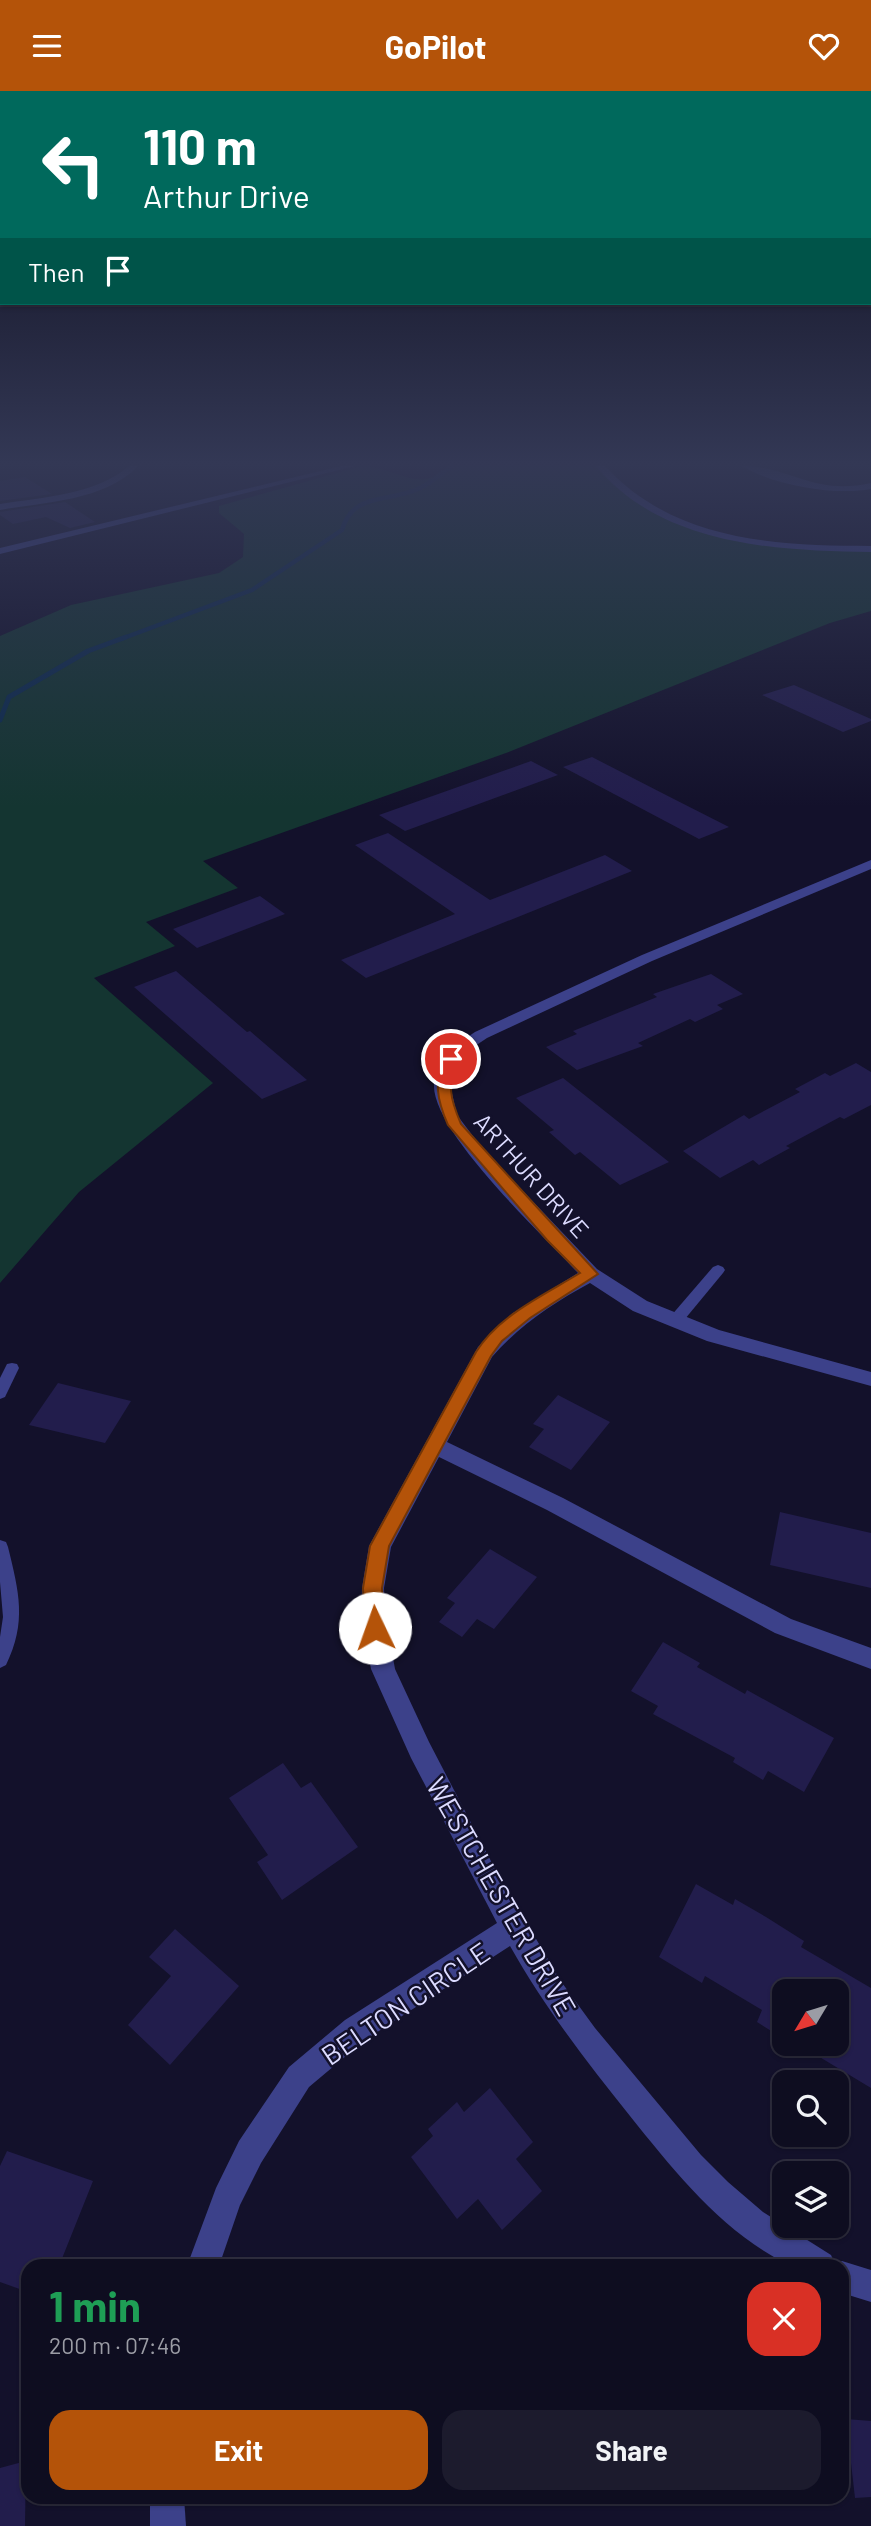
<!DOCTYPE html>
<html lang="en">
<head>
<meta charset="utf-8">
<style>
	:root { --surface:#0e0d20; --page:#1c1b2d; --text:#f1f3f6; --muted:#9b9ca5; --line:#2e2d3e; --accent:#b45309 }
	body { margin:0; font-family:Barlow,sans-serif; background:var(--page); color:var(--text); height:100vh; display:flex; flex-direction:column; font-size:26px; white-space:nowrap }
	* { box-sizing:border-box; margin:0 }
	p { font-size:23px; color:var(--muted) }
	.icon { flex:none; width:38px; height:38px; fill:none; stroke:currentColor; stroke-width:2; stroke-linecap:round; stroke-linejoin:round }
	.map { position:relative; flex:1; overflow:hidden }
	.details { position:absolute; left:21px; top:2168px; width:828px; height:245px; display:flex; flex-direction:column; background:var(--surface); border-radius:21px; box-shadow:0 2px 5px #0004,0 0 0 2px var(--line) }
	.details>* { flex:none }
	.top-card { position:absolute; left:0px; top:0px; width:872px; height:214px; box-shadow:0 2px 5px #0004,0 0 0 2px var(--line); background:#00695c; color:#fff; overflow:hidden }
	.needle { width:46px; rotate:232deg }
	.buttons { position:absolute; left:772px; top:1888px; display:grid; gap:14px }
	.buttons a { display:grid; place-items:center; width:77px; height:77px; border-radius:14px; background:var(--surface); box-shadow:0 2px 5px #0004,0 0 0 2px var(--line); font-size:35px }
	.pin { position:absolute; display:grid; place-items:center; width:60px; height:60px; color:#fff; margin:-30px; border:4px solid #fff; border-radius:50%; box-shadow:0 2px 7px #0007 }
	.me { position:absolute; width:77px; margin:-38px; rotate:357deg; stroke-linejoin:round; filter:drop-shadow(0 0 5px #0008) }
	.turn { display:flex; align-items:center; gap:24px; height:147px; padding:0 28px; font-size:32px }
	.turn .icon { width:91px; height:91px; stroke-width:2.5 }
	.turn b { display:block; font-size:49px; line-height:60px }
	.then { display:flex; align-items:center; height:66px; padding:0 28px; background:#0003; gap:14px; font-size:26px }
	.round { display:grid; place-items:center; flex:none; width:74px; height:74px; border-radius:21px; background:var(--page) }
	.overview { display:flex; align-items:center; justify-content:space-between; height:119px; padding:0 28px }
	h1 { font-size:42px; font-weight:700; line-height:52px; color:#1e9e55 }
	.action { display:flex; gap:14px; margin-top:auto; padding:14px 28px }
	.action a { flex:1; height:80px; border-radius:21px; background:var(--accent); color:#fff; font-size:28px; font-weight:700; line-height:80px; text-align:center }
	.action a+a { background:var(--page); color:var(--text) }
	header { display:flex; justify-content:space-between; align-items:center; height:91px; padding:0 28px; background:var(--accent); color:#fff; font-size:32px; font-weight:700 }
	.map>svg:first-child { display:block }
	.green { fill:#143531 }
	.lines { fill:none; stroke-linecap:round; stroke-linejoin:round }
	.stream-far1 { stroke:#0d2c4e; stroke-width:4.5 }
	.stream { stroke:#0d2c4e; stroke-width:5 }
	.building { fill:#221d4c }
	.service { fill:#3c418a; fill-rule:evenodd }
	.minor { fill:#3c418a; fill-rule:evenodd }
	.tertiary { fill:#3c418a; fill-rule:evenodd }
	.route { fill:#b45309; stroke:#753606; stroke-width:2 }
	.labels { text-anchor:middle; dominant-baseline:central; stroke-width:5; stroke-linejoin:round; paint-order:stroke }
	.street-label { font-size:24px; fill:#dcdbff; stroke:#13112b }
	.near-street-label { font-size:28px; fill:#dcdbff; stroke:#13112b }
</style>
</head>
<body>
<header><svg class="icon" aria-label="menu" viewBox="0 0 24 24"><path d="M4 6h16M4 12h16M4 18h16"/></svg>GoPilot<svg class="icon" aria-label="heart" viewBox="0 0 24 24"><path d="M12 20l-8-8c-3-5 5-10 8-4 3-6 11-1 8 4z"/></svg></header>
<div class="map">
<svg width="871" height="2435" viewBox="0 0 871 2435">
	<rect width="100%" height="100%" fill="#13112b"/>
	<path class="green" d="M 362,375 C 393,375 421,405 449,375 L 600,375 C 672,453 772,452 871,458 L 871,520 L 830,532 L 506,662 L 203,770 L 238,797 L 146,831 L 175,855 L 94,887 L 213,992 L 79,1101 L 0,1192 L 0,545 L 71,514 L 219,482 L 243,466 L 244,443 L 219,422 L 219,415 Z"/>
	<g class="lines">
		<path class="stream-far1" d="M 121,548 L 252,499 L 342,439 C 353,400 390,412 420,397 C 431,392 442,382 452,375"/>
		<polyline class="stream" points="0,629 9,606 88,560 126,546"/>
	</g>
	<g class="building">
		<polygon points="25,386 52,403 0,410 0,390"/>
		<polygon points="65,411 95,431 70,437 46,426 13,433 0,424 0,421"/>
		<polygon points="794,594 871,628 871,630 843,641 762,604"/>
		<polygon points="592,666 664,703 729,736 699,748 563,676"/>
		<polygon points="531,670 558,684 405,740 379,724"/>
		<polygon points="388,742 490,809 605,764 632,780 366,887 341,869 455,823 355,754"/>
		<polygon points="260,805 285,823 197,857 173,838"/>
		<polygon points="176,880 247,941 250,940 307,989 262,1008 134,896"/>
		<polygon points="711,883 743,903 717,914 723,918 695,931 690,928 638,952 643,955 577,979 546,956 577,943 573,940 657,906 653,903"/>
		<polygon points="856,972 871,981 871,1014 844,1028 840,1026 786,1055 790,1057 759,1074 753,1069 720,1087 683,1060 744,1024 749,1028 800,1001 795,998 825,982 830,985"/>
		<polygon points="563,987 669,1071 620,1094 580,1061 575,1064 549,1041 554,1039 516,1007"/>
		<polygon points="58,1292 131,1310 105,1352 29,1334"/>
		<polygon points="558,1304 610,1331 571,1379 529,1356 544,1338 533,1333"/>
		<polygon points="780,1421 871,1442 871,1497 770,1474"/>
		<polygon points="490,1458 537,1486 494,1538 477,1528 462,1546 439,1531 455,1512 447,1507"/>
		<polygon points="663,1551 700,1572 697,1576 745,1603 747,1599 834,1647 804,1701 768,1680 763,1689 733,1671 735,1667 653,1623 658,1615 631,1600"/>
		<polygon points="283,1672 301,1697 311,1691 358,1756 282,1809 257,1771 268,1764 229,1707"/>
		<polygon points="696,1793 733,1814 735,1808 766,1826 804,1850 801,1856 871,1897 871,1997 798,1953 836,1953 836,1900 784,1900 784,1948 757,1931 762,1919 705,1885 702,1892 659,1866"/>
		<polygon points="175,1838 239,1895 170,1974 128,1934 171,1885 149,1866"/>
		<polygon points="490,1997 533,2051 516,2068 542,2100 502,2139 478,2108 457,2128 411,2066 433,2045 428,2038 457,2011 464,2021"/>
		<polygon points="7,2060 93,2090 59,2175 28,2175 28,2201 0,2191 0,2075"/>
		<polygon points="846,2328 871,2330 871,2406 855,2407"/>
		<polygon points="26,2370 25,2435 0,2435 0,2377"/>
	</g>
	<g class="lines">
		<g class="service">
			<polygon points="718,1174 723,1176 725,1179 723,1182 680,1234 670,1234 668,1230 670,1226 713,1176"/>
			<polygon points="12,1272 17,1273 19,1277 5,1306 0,1308 0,1287 7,1273"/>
			<path d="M 0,1449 L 6,1451 L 8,1456 C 19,1501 27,1531 6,1574 L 0,1577 L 0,1546 L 3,1526 L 0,1491 Z"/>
		</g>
		<g class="minor">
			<path d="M 129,375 L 138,375 C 105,410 44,411 0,419 L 0,413 C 43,406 95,404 129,375 Z"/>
			<polygon points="341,375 355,375 0,463 0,457"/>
			<path d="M 742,375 C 790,375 814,405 871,392 L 871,398 C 835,405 773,394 742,375 Z"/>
			<path d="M 871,769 L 871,778 L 652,870 L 487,947 L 466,961 L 455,975 L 450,994 L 457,1024 L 482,1057 L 597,1178 L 647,1210 L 719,1239 L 871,1281 L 871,1295 L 707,1250 L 633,1220 L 590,1192 C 553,1212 520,1234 492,1266 L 447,1351 L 563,1407 L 791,1528 L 871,1557 L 871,1578 L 775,1542 L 547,1419 L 439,1366 L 391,1456 L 384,1497 L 385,1522 L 395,1578 L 429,1651 L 493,1774 L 560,1889 L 595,1937 L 701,2064 L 728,2091 L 763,2121 L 831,2164 L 835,2173 L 842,2170 L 871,2179 L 871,2211 L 842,2202 L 842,2175 C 827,2175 802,2180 789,2174 C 722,2141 675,2081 630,2025 C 586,1970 545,1917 510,1855 L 365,1949 L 309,1996 L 261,2072 L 240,2114 L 219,2175 L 187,2175 L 216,2097 L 239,2050 L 289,1976 L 345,1929 L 497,1832 L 411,1667 L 371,1578 L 361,1522 L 362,1497 L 369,1455 L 478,1256 L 513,1222 L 578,1182 C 544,1145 431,1040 434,993 C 436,968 457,953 475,941 L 642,864 Z"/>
			<polygon points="150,2406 184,2406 186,2435 150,2435"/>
		</g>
		<path class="tertiary" d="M 596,375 L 605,375 C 674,450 775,455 871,455 L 871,461 C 775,460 661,454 596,375 Z"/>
	</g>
	<linearGradient id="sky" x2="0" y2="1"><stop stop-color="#0a0918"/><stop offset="0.52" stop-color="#333855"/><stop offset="1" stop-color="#333855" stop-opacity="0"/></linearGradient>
	<rect width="871" height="716" fill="url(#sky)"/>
	<path class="route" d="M 446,965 L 457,968 C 448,996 449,1005 461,1033 L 598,1183 L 530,1227 L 502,1250 L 491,1265 L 389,1455 L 382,1497 L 385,1537 L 382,1543 L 368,1543 L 365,1537 L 363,1497 L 370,1455 L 476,1261 C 499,1224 544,1204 580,1182 L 547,1149 L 448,1034 C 437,1009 433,990 446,965 Z"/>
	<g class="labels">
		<g class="street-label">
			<text transform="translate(532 1084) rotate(48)">ARTHUR DRIVE</text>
		</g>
		<g class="near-street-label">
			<text transform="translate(502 1805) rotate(60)">WESTCHESTER DRIVE</text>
			<text transform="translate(405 1912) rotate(-34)">BELTON CIRCLE</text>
		</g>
	</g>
</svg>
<div class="buttons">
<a><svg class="needle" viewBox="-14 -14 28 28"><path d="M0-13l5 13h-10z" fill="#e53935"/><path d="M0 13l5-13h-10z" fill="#9b9ca5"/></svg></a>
<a><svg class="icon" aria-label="search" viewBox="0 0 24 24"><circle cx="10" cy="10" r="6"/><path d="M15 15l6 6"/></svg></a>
<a><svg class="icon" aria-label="layers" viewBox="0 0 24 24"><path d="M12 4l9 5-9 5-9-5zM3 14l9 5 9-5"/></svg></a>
</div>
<div class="pin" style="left:451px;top:968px;background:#d93025"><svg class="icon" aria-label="arrive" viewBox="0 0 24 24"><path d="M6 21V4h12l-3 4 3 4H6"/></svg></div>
<svg class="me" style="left:375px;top:1537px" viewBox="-20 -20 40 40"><circle r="19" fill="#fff"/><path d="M0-13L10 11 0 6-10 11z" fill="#b45309"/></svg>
<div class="top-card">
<div class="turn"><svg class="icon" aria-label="left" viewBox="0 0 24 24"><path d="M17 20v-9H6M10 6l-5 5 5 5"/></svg><div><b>110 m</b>Arthur Drive</div></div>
<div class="then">Then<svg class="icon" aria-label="arrive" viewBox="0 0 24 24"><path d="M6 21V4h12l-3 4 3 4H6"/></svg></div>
</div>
<section class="details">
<div class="overview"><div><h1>1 min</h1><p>200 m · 07:46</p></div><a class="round" style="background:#d93025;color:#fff"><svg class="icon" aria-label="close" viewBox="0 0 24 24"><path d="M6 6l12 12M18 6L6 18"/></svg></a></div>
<div class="action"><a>Exit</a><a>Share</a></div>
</section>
</div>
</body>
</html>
